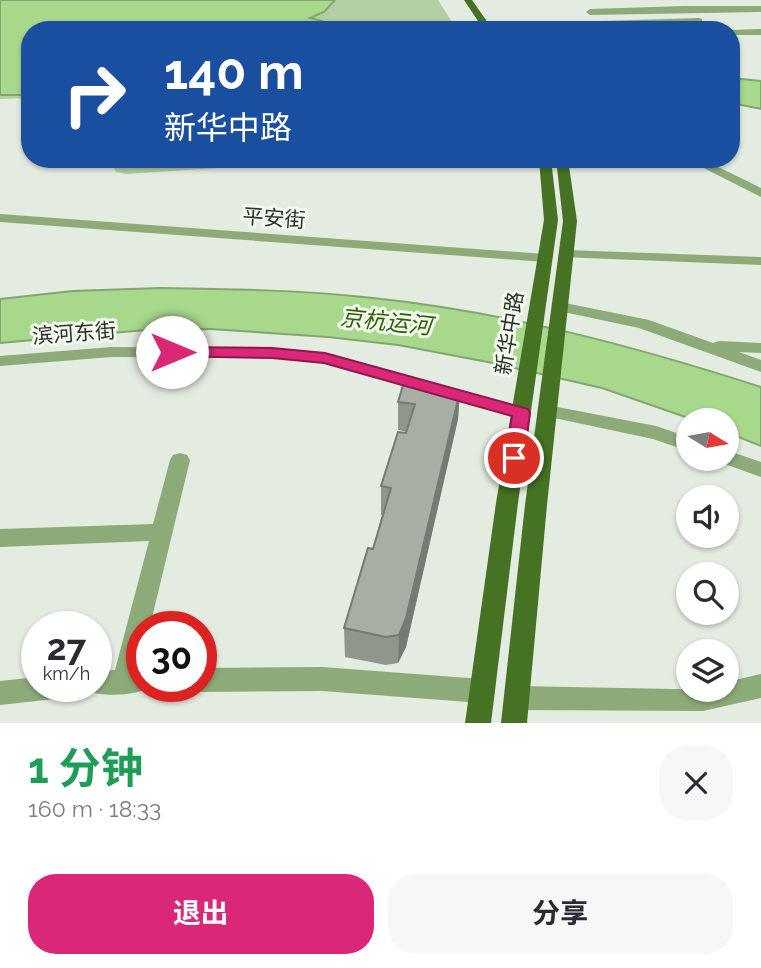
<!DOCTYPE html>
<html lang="zh">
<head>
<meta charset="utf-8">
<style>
	:root { --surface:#fff; --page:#f7f7f7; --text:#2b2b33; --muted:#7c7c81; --accent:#db2777 }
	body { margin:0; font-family:Raleway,"Noto Sans SC",sans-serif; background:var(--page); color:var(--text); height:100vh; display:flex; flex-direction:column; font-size:26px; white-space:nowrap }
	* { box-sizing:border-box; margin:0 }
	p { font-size:23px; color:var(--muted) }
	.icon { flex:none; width:38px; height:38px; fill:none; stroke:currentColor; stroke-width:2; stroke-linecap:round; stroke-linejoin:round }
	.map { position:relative; height:723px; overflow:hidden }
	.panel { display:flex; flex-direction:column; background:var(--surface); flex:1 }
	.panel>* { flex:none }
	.top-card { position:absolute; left:21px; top:21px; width:719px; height:147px; border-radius:28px; box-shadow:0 2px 5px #0004; background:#1a4fa0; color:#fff; overflow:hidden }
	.needle { width:46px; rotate:101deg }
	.fabs { position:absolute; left:676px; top:408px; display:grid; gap:14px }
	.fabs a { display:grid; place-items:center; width:63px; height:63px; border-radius:50%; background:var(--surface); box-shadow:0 2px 5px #0004; font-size:35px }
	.speed { position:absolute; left:21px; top:611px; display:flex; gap:14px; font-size:35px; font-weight:700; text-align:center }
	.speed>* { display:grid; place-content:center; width:91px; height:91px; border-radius:50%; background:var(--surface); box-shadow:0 2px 5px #0004; line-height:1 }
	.speed small { font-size:18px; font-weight:400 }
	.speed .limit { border:10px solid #d22; background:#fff; color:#111 }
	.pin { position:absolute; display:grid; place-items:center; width:60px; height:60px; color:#fff; margin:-30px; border:4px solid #fff; border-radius:50%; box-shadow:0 2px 7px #0007 }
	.me { position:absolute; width:77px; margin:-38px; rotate:90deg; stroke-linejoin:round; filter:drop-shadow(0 0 5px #0008) }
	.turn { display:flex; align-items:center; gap:24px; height:147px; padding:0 28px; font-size:32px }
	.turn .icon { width:91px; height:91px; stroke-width:2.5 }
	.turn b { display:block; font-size:49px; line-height:60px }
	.round { display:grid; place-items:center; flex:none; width:74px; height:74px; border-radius:28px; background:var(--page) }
	.head { display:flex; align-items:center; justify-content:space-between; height:119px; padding:0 28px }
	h1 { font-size:42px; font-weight:700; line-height:52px; color:#1e9e55 }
	.cta { display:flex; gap:14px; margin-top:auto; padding:14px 28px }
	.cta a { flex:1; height:80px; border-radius:28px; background:var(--accent); color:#fff; font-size:28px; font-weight:700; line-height:80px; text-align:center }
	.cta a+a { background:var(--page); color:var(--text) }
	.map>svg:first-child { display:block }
	.green { fill:#b2cfa1 }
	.water { fill:#a8d88b; stroke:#83a66e; stroke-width:2 }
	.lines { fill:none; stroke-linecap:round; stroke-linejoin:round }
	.minor { fill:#8cab79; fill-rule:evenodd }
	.major { fill:#467224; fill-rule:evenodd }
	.wall { fill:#90968c }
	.shaded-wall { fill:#757a72 }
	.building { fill:#a7aea3; stroke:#757a72; stroke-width:2 }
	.route { fill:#db2777; stroke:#8e194d; stroke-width:2 }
	.labels { text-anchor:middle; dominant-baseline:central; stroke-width:6; stroke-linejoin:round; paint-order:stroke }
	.street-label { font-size:21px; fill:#2d302b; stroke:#f1f9ed }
	.water-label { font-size:23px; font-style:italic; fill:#325c0c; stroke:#f1f9ed }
</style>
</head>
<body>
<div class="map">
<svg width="761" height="723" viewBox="0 0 761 723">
	<rect width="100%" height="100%" fill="#e4ebe0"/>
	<g class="green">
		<polygon points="0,0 438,0 457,30 30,30 30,98 0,99"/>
		<polygon points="109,159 409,159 381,166 232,167 126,174 116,172"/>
	</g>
	<g class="water">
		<polygon points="0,0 335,0 324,12 310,18 322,21 335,30 30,30 30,95 0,95"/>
		<polygon points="732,78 761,81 761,109 732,103"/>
		<path d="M 160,288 C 231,289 302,290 373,298 C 506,312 634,346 761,387 L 761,446 L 726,432 L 726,420 L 694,420 L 602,388 L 493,363 L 398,345 L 328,337 L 210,329 L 146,330 L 0,343 L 0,299 L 73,291 Z"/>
	</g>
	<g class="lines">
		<g class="minor">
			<polygon points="685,6 761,6 761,12 590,15 586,12 590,9"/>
			<polygon points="699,18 702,19 702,23 604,27 599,24 604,21"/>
			<polygon points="761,29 761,35 732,35 730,30"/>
			<polygon points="686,159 702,159 761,188 761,197"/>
			<polygon points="0,214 545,254 552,258 545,262 0,222"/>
			<polygon points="566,250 761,257 761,265 561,257 559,254 561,251"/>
			<polygon points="560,302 649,320 713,343 719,341 761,343 761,353 739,352 761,360 761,372 639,328 554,310 552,307 554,304"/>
			<polygon points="112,347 272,348 325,353 528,409 530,413 528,417 521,419 324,363 272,358 112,357 0,366 0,356"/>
			<polygon points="547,405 656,426 688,437 688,451 653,439 540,415 538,411 540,407"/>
			<polygon points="726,450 761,462 761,477 719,462 717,458 726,458"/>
			<path d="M 180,453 L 187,455 L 190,460 L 150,626 L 142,626 L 142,686 L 152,686 C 139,696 103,697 87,691 L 85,686 L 96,686 L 96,671 L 115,670 L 149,541 L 0,547 L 0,529 L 153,524 L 170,460 L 173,455 Z"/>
			<polygon points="322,667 482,679 491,683 495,691 491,699 482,703 322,691 201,692 191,686 201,686 201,668"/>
			<polygon points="761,674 761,698 703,711 517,710 508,707 504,698 508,689 517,686 726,690 726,682"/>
			<polygon points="37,677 37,686 77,686 73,694 64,698 0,705 0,681"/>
		</g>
		<g class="major">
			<polygon points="464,0 472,0 493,30 484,30"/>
			<polygon points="539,159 551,159 558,220 518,503 491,723 465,723 496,503 544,220"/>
			<polygon points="556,159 568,159 577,221 547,505 527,723 501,723 525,505 563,221"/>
		</g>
	</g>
	<polygon class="wall" points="460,391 458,419 406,647 398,663 386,665 345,657 344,628 373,549 382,515 381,515 381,486 407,432 398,430 398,402"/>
	<polygon class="shaded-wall" points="460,391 458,419 406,647 398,663 399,635"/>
	<polygon class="building" points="404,382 460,391 406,618 399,635 386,637 344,628 368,548 373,549 391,488 381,486 398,432 406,433 415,404 398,402"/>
	<polygon class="route" points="172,347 272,348 325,353 528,409 530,413 524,458 521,462 508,462 505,458 512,416 324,363 272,358 167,356 164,352"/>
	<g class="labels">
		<g class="street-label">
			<text transform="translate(274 218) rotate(4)">平安街</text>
			<text transform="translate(74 333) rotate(-4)">滨河东街</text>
			<text transform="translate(509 333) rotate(-81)">新华中路</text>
		</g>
		<g class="water-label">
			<text transform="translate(386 321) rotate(6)">京杭运河</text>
		</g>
	</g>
</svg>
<div class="fabs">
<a><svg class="needle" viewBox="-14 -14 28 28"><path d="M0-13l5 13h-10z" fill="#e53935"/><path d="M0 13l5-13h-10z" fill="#7c7c81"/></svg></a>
<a><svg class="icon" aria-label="sound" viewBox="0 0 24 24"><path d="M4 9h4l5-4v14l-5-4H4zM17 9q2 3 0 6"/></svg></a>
<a><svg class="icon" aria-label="search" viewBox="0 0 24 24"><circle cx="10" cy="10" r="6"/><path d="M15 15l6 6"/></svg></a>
<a><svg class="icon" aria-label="layers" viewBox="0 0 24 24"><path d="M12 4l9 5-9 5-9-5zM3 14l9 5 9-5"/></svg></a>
</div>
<div class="speed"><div>27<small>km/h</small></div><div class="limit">30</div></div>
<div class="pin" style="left:514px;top:458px;background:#d93025"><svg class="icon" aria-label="arrive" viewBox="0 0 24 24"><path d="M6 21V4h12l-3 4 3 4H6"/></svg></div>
<svg class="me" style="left:172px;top:352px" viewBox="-20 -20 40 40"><circle r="19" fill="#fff"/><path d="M0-13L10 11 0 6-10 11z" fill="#db2777"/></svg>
<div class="top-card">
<div class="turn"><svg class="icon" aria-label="right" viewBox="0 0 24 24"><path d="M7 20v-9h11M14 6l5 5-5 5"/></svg><div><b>140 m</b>新华中路</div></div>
</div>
</div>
<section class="panel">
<div class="head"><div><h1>1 分钟</h1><p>160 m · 18:33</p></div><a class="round"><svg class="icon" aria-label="close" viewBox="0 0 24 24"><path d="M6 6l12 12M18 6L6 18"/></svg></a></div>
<div class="cta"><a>退出</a><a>分享</a></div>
</section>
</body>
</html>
